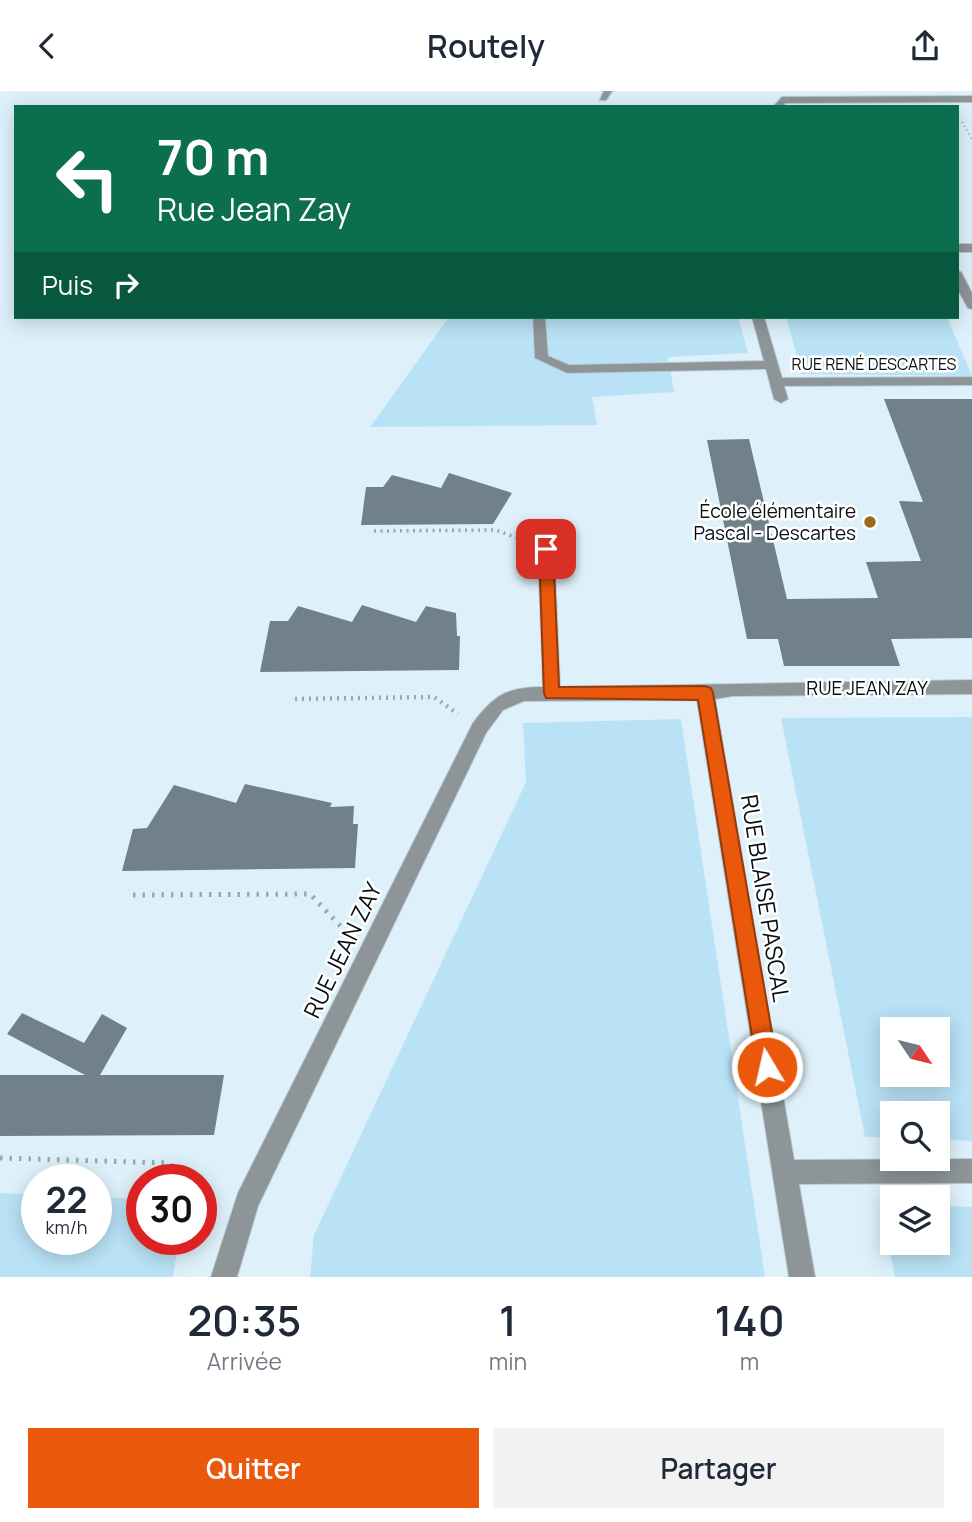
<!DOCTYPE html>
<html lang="fr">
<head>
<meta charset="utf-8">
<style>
	:root { --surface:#fff; --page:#f2f2f3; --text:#1f2937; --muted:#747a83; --accent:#ea580c }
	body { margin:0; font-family:Manrope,sans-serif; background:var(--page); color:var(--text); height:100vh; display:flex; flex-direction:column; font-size:26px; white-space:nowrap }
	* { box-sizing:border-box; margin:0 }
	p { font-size:23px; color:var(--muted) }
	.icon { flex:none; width:38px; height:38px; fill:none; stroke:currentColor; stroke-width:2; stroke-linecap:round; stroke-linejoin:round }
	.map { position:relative; height:1186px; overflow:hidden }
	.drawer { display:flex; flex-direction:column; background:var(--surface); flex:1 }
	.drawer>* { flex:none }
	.top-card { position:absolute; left:14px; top:14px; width:945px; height:214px; border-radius:0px; box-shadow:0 4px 18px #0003; background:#0b6e4f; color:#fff; overflow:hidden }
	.needle { width:46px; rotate:125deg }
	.tools { position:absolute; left:880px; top:926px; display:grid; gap:14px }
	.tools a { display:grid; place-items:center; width:70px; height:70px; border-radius:0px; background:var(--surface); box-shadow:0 4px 18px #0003; font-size:35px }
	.speed { position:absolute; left:21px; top:1073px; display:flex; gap:14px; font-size:35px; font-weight:700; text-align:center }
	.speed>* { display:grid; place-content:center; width:91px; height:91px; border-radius:50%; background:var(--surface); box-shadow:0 4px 18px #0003; line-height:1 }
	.speed small { font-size:18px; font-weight:400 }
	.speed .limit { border:10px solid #d22; background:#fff; color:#111 }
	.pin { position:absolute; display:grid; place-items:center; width:60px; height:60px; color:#fff; margin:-30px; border-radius:14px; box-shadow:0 4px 10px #0006 }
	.me { position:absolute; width:77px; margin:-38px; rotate:351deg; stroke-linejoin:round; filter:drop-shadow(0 0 5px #0008) }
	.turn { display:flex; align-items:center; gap:24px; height:147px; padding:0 28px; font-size:32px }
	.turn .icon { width:91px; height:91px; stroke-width:2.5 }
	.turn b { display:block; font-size:49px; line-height:60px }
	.then { display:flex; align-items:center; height:66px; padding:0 28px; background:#0003; gap:14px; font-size:26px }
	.eta { display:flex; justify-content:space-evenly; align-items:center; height:119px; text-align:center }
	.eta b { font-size:42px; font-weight:600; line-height:49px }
	.action { display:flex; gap:14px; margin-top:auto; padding:14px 28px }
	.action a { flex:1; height:80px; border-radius:0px; background:var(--accent); color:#fff; font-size:28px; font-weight:600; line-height:80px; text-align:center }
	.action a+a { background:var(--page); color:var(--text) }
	header { display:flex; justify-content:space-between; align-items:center; height:91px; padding:0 28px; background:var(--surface); font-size:32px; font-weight:600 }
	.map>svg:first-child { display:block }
	.green { fill:#b9e2f6; fill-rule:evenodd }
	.building { fill:#708189 }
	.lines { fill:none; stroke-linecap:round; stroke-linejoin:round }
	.service-casing { stroke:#bccdd5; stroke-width:3 }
	.minor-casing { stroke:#bccdd5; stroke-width:2 }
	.path-far3 { stroke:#99a8af; stroke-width:2.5; stroke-dasharray:1 3.5; stroke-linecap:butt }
	.path-far2 { stroke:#99a8af; stroke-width:3.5; stroke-dasharray:2 4.5; stroke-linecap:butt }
	.path-far1 { stroke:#99a8af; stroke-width:4.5; stroke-dasharray:2 5; stroke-linecap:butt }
	.path { stroke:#99a8af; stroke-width:5; stroke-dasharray:2.5 7; stroke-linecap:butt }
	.service { fill:#8d9599; fill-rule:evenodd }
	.minor { fill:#8d9599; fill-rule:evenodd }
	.route { fill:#ea580c; stroke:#983908; stroke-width:2 }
	.poi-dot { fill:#986d1a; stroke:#fff; stroke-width:2.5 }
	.labels { text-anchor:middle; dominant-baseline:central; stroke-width:5; stroke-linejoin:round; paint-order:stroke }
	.far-street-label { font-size:16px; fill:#070d10; stroke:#fff }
	.poi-label { font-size:19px; fill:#070d10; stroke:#fff; text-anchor:end }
	.street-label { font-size:19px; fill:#070d10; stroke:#fff }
	.near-street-label { font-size:23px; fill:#070d10; stroke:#fff }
</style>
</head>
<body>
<header><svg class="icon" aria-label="back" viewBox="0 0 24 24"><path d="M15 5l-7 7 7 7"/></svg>Routely<svg class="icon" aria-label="share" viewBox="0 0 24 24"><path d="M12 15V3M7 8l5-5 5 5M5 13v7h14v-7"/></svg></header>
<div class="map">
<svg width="972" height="1186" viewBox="0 0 972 1186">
	<rect width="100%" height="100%" fill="#def1fa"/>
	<g class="green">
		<polygon points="449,226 738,226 748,262 668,266 674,301 592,306 597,334 370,336"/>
		<polygon points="786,226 947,226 972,285 802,283"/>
		<path d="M 972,626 L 972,1050 L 938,1048 L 938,1022 L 892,1022 L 892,1047 L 865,1046 L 781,627 ZM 938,938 L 938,984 L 892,984 L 892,938 Z"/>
		<polygon points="681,628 765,1186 310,1186 314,1144 526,691 523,632"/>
		<polygon points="0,1102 37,1104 37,1148 96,1148 96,1106 142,1108 142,1148 179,1148 173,1186 0,1186"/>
		<polygon points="880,1113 892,1114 892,1152 938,1152 938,1115 972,1116 972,1186 895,1186"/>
	</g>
	<g class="building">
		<polygon points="884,308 972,308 972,547 891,548 900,575 784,575 778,548 747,548 707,349 749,348 787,508 878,507 866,471 921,470 899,410 923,411"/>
		<polygon points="449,382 512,402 493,433 361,434 366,396 383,396 392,384 441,397"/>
		<polygon points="362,514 416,531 426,515 456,522 457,545 460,545 459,579 260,581 270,530 288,530 298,515 352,531"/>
		<polygon points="245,693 332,712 330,716 354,715 353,733 358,733 355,777 122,780 133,738 147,737 174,694 236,712"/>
		<polygon points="22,922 84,952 102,923 127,937 100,984 224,984 214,1044 0,1045 0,984 85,984 7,943"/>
	</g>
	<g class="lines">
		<defs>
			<polygon id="service" points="604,0 612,0 606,9 600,9"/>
			<g id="minor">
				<polygon points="972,5 972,11 785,12 783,16 773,16 782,6"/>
				<rect x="957" y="153" width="15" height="8"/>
				<polygon points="957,180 961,181 972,202 972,218 968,217 957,197"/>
				<polygon points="533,226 545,226 548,265 569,274 764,270 752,226 764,226 782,287 972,286 972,294 784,295 788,308 781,312 774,308 766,278 567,282 535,267"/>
				<path d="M 546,452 L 554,458 L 560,596 L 972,589 L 972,603 L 733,605 L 715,608 L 794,1069 L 972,1068 L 972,1092 L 799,1093 L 815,1186 L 789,1186 L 697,609 L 524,610 L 503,619 L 486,642 L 258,1115 L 237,1186 L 211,1186 L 238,1102 L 473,632 C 494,604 507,596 543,596 L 538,458 Z"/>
			</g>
		</defs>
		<use href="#service" class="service-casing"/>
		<use href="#minor" class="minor-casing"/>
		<polyline class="path-far3" points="962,31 972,48"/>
		<polyline class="path-far2" points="374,440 496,439 525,450"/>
		<polyline class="path-far1" points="295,608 434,606 458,623"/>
		<g class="path">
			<polyline points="133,804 310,803 348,843"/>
			<polyline points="0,1067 169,1072 183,1088"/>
			<polyline points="201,1109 213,1123"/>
		</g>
		<use href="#service" class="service"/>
		<use href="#minor" class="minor"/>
	</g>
	<polygon class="route" points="546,453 553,458 559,596 705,595 711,597 713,602 778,976 775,983 767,986 760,983 757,976 698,609 546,607 544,602 539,458"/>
	<circle class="poi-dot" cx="870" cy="431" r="7"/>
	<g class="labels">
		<g class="far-street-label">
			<text x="874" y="273">RUE RENÉ DESCARTES</text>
		</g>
		<g class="poi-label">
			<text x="856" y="420">École élémentaire<tspan x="856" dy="22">Pascal - Descartes</tspan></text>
		</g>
		<g class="street-label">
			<text x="867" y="597">RUE JEAN ZAY</text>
		</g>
		<g class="near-street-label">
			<text transform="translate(766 807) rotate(81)">RUE BLAISE PASCAL</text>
			<text transform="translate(342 859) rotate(-64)">RUE JEAN ZAY</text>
		</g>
	</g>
</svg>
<div class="tools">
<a><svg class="needle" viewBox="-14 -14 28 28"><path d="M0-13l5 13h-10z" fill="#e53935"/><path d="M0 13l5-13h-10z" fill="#747a83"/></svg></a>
<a><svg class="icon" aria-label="search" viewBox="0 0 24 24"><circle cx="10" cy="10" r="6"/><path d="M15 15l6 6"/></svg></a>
<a><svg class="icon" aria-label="layers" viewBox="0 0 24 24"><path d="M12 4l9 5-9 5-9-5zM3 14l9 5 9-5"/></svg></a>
</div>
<div class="speed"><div>22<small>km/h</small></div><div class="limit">30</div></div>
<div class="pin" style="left:546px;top:458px;background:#d93025"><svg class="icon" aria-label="arrive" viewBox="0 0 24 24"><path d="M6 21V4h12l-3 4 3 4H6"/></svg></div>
<svg class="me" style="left:767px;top:976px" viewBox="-20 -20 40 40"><circle r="17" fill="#ea580c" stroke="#fff" stroke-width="3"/><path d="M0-11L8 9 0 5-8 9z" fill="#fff"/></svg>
<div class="top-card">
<div class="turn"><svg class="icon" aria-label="left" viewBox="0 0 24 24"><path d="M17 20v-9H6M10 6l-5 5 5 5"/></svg><div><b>70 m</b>Rue Jean Zay</div></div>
<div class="then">Puis<svg class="icon" aria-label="right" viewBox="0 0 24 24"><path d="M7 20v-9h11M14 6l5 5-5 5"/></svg></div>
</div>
</div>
<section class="drawer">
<div class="eta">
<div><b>20:35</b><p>Arrivée</p></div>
<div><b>1</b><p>min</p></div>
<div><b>140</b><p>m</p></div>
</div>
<div class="action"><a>Quitter</a><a>Partager</a></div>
</section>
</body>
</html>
